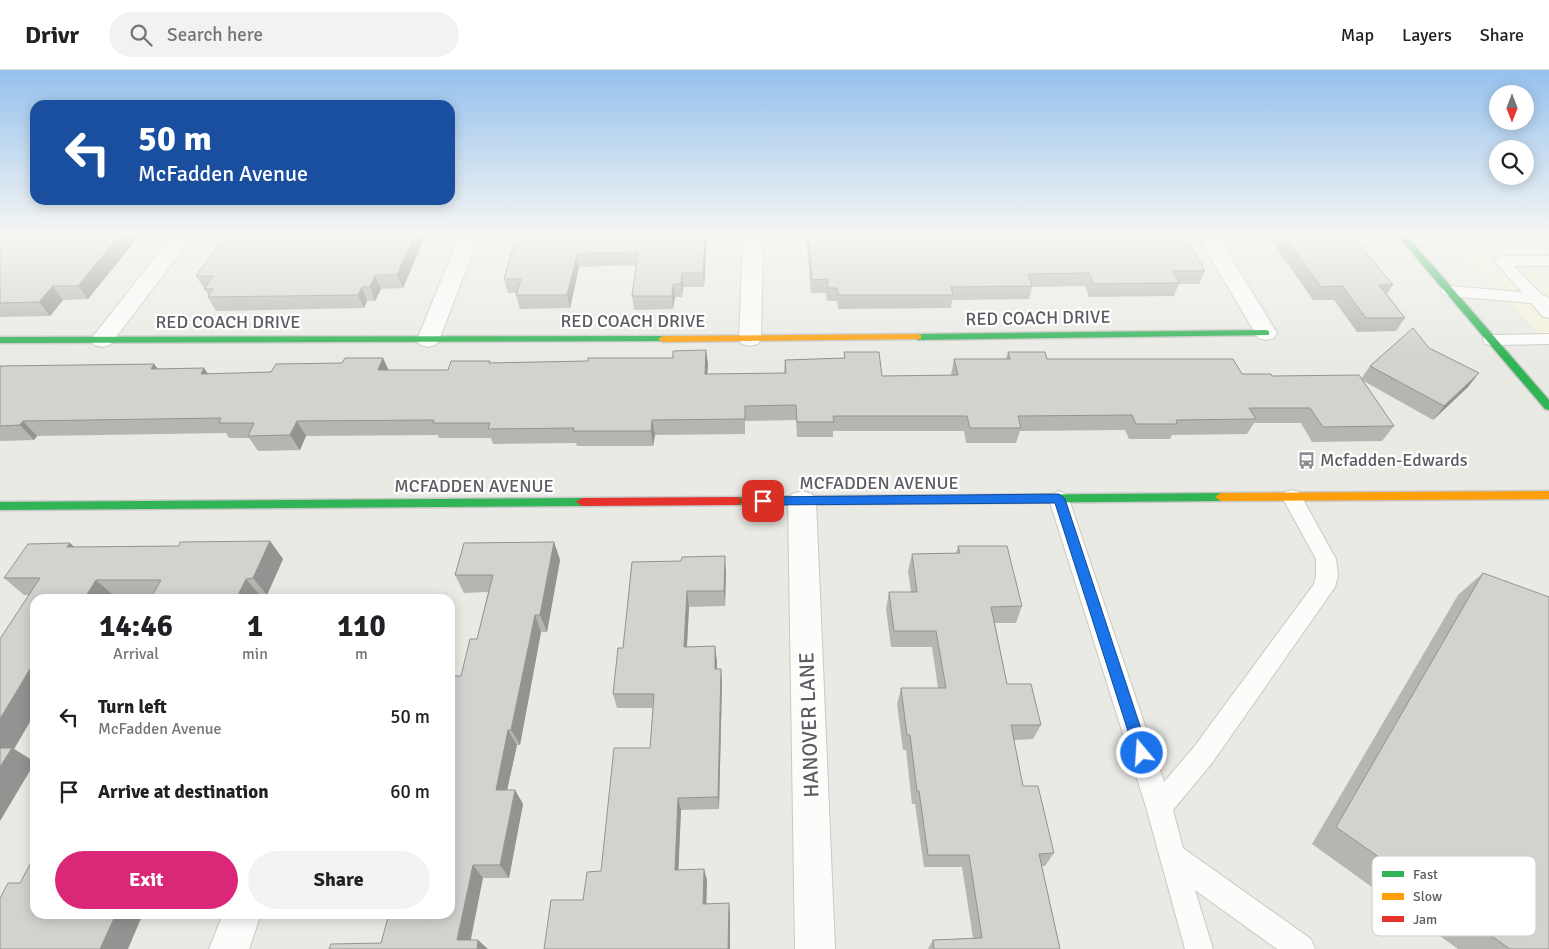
<!DOCTYPE html>
<html lang="en">
<head>
<meta charset="utf-8">
<style>
	:root { --surface:#fff; --page:#f2f2f2; --text:#202124; --muted:#757577; --line:#e0e0e0; --accent:#db2777 }
	body { margin:0; font-family:Signika,sans-serif; background:var(--page); color:var(--text); height:100vh; display:flex; flex-direction:column; font-size:19px; white-space:nowrap }
	* { box-sizing:border-box; margin:0 }
	p { font-size:16px; color:var(--muted) }
	.icon { flex:none; width:28px; height:28px; fill:none; stroke:currentColor; stroke-width:2; stroke-linecap:round; stroke-linejoin:round }
	.map { position:relative; flex:1; overflow:hidden }
	.drawer { position:absolute; left:30px; top:524px; width:425px; height:325px; display:flex; flex-direction:column; background:var(--surface); border-radius:15px; box-shadow:0 2px 12px #0003 }
	.drawer>* { flex:none }
	.top-card { position:absolute; left:30px; top:30px; width:425px; height:105px; border-radius:15px; box-shadow:0 2px 12px #0003; background:#1a4fa0; color:#fff; overflow:hidden }
	.needle { width:32px; rotate:180deg }
	.buttons { position:absolute; left:1489px; top:15px; display:grid; gap:10px }
	.buttons a { display:grid; place-items:center; width:45px; height:45px; border-radius:50%; background:var(--surface); box-shadow:0 2px 12px #0003; font-size:25px }
	.pin { position:absolute; display:grid; place-items:center; width:42px; height:42px; color:#fff; margin:-21px; border-radius:10px; box-shadow:0 2px 8px #0006 }
	.me { position:absolute; width:55px; margin:-28px; rotate:342deg; stroke-linejoin:round; filter:drop-shadow(0 0 4px #0008) }
	.turn { display:flex; align-items:center; gap:18px; height:105px; padding:0 25px; font-size:22px }
	.turn .icon { width:65px; height:65px; stroke-width:2.5 }
	.turn b { display:block; font-size:35px; line-height:42px }
	.eta { display:flex; justify-content:space-evenly; align-items:center; height:85px; text-align:center }
	.eta b { font-size:30px; font-weight:700; line-height:35px }
	.cta { display:flex; gap:10px; margin-top:auto; padding:10px 25px }
	.cta a { flex:1; height:58px; border-radius:30px; background:var(--accent); color:#fff; font-size:20px; font-weight:700; line-height:58px; text-align:center }
	.cta a+a { background:var(--page); color:var(--text) }
	ul { padding:0; list-style:none }
	li { display:flex; align-items:center; gap:15px; height:75px; padding:0 25px }
	li div { flex:1 }
	li b { display:block; font-size:19px }
	li em { font-style:normal }
	header { display:flex; align-items:center; gap:30px; box-sizing:border-box; height:70px; padding:0 25px; background:var(--surface); border-bottom:1px solid var(--line) }
	header strong { font-size:24px }
	nav { display:flex; gap:28px; margin-inline-start:auto; font-size:18px }
	.search { width:350px; height:45px; background:var(--page); display:flex; align-items:center; gap:12px; box-sizing:border-box; padding:0 18px; border-radius:28px; color:var(--muted); font-size:19px }
	.map>svg:first-child { display:block }
	.commercial { fill:#f4f2dd }
	.lines { fill:none; stroke-linecap:round; stroke-linejoin:round }
	.lane-casing { stroke:#c8c8c7; stroke-width:2 }
	.street-casing { stroke:#c8c8c7; stroke-width:2 }
	.fast-casing { stroke:#c7c8c7; stroke-width:3 }
	.slow-casing { stroke:#c7c8c7; stroke-width:3 }
	.jam-casing { stroke:#c7c8c7; stroke-width:3 }
	.lane { fill:#fcfcfb; fill-rule:evenodd }
	.street { fill:#fcfcfb; fill-rule:evenodd }
	.fast { fill:#30b455; fill-rule:evenodd }
	.slow { fill:#ff9f0a; fill-rule:evenodd }
	.jam { fill:#e5322d; fill-rule:evenodd }
	.wall { fill:#b5b5b2 }
	.shaded-wall { fill:#939391 }
	.building { fill:#d2d2cf; stroke:#939391 }
	.route { fill:#1a73e8; stroke:#114b97 }
	.labels { text-anchor:middle; dominant-baseline:central; stroke-width:4.5; stroke-linejoin:round; paint-order:stroke }
	.street-label { font-size:18px; fill:#5b5d63; stroke:#fff }
	.poi-label { font-size:18px; fill:#5b5d63; stroke:#fff; text-anchor:start }
	.near-street-label { font-size:21px; fill:#5b5d63; stroke:#fff }
	.key { fill:#fff; stroke:#ceced0; stroke-width:1 }
	.key-label { font-size:14px; fill:#5b5d63 }
</style>
</head>
<body>
<header>
<strong>Drivr</strong>
<div class="search"><svg class="icon" aria-label="search" viewBox="0 0 24 24"><circle cx="10" cy="10" r="6"/><path d="M15 15l6 6"/></svg>Search here</div>
<nav><a>Map</a><a>Layers</a><a>Share</a></nav>
</header>
<div class="map">
<svg width="1549" height="879" viewBox="0 0 1549 879">
	<rect width="100%" height="100%" fill="#eaeae5"/>
	<polygon class="commercial" points="1444,166 1549,166 1549,275"/>
	<g class="lines">
		<defs>
			<g id="lane">
				<polygon points="1502,186 1549,186 1549,196 1514,196 1541,224 1549,228 1549,248 1543,247 1531,233 1449,226 1443,224 1441,221 1443,218 1449,216 1522,222 1494,191 1497,188"/>
				<polygon points="1549,264 1549,274 1491,275 1485,274 1483,270 1485,266 1491,265"/>
				<polygon points="1292,420 1299,422 1336,489 1338,506 1335,517 1212,693 1173,740 1183,778 1311,869 1315,879 1277,879 1195,820 1213,879 1185,879 1146,737 1049,429 1052,424 1059,421 1066,424 1069,429 1164,712 1194,677 1314,514 1316,506 1316,489 1282,427 1285,422"/>
			</g>
			<g id="street">
				<polygon points="172,166 193,166 110,275 102,277 94,275 91,270 94,265"/>
				<polygon points="459,166 479,166 439,270 436,275 428,277 420,275 417,270"/>
				<polygon points="743,166 763,166 761,269 758,274 750,276 742,274 739,269"/>
				<polygon points="1198,166 1218,166 1277,263 1274,268 1266,270 1258,268"/>
				<polygon points="802,421 812,424 816,431 835,879 795,879 788,431 792,424"/>
				<polygon points="223,844 261,844 249,879 209,879"/>
			</g>
			<g id="fast">
				<polygon points="1398,166 1407,166 1549,330 1549,340 1545,339"/>
				<polygon points="1266,260 1269,261 1269,265 918,270 913,267 918,264"/>
				<polygon points="663,266 666,267 666,271 0,273 0,267"/>
				<polygon points="1221,423 1227,427 1221,431 738,435 732,431 738,427"/>
				<polygon points="582,428 588,432 582,436 0,440 0,432"/>
			</g>
			<g id="slow">
				<polygon points="918,264 921,265 921,269 663,272 658,269 663,266"/>
				<polygon points="1549,421 1549,429 1221,431 1215,427 1221,423"/>
			</g>
			<polygon id="jam" points="738,427 744,431 738,435 582,436 576,432 582,428"/>
		</defs>
		<use href="#lane" class="lane-casing"/>
		<use href="#street" class="street-casing"/>
		<use href="#fast" class="fast-casing"/>
		<use href="#slow" class="slow-casing"/>
		<use href="#jam" class="jam-casing"/>
		<use href="#lane" class="lane"/>
		<use href="#street" class="street"/>
		<use href="#fast" class="fast"/>
		<use href="#slow" class="slow"/>
		<use href="#jam" class="jam"/>
	</g>
	<g class="wall">
		<polygon points="0,166 139,166 88,229 63,230 50,246 0,247"/>
		<polygon points="425,166 403,218 381,219 375,231 367,231 364,238 216,241 208,227 209,226 196,206"/>
		<polygon points="517,166 707,166 704,217 683,217 682,227 675,227 673,239 634,240 632,226 636,195 579,197 570,238 520,239 516,225 517,223 508,223 504,209"/>
		<polygon points="806,166 1185,166 1205,201 1199,214 1179,214 1174,226 1089,227 1085,216 1032,217 1029,229 952,230 951,238 838,239 837,231 827,231 826,223 811,223"/>
		<polygon points="1268,166 1353,166 1393,215 1387,224 1405,248 1396,261 1357,262 1334,230 1313,230"/>
		<polygon points="1429,278 1468,317 1433,350 1362,310 1394,356 1382,371 1312,372 1301,353 1254,353 1247,364 1172,365 1170,369 1129,369 1125,360 1020,361 1016,373 966,373 964,361 833,361 833,367 797,367 796,350 745,351 745,364 655,365 653,376 577,376 576,373 493,374 491,368 439,368 438,365 306,366 300,380 258,381 249,368 229,368 226,363 37,366 34,370 0,371 0,296 154,294 158,299 204,298 208,304 389,300 448,300 491,293 588,291 673,288 706,280 708,295 707,304 784,303 785,290 844,288 844,282 882,306 951,305 954,289 1006,289 1008,282 1047,289 1242,304 1272,306 1361,309 1370,296"/>
		<polygon points="270,471 283,489 267,525 114,526 35,529 35,643 14,679 35,692 0,751 0,569 29,525 24,525 4,508 70,473 74,477 179,476"/>
		<polygon points="554,472 560,490 547,562 541,562 520,675 517,675 507,720 515,720 523,734 509,808 483,808 381,873 461,606 477,569 488,522 464,523 455,505"/>
		<polygon points="958,476 1022,536 1016,553 995,553 1007,614 1041,655 1033,669 1014,670 1023,716 1054,783 1045,796 1042,796 1060,879 928,879 933,870 973,868 962,797 924,797 915,734 912,734 906,680 903,680 897,634 901,618 938,618 932,577 891,577 886,539 889,522 911,522 908,501 912,484 956,483"/>
		<polygon points="632,492 726,502 725,536 689,537 687,577 717,591 717,599 721,599 722,613 719,739 681,740 678,800 707,810 706,834 730,843 583,830 601,801 650,678 653,638 617,638 613,624 623,578"/>
		<polygon points="1483,503 1549,879 1458,879 1312,774 1458,525"/>
	</g>
	<g class="shaded-wall">
		<polygon points="119,166 139,166 88,229 78,216"/>
		<polygon points="414,166 425,166 403,218 397,205"/>
		<polygon points="705,166 707,166 704,217 703,203"/>
		<polygon points="577,184 579,197 570,238 567,225"/>
		<polygon points="682,203 683,217 682,227 681,214"/>
		<polygon points="375,205 381,219 375,231 370,217"/>
		<polygon points="673,214 675,227 673,239 672,226"/>
		<polygon points="53,216 63,230 50,246 39,232"/>
		<polygon points="362,217 367,231 364,238 358,225"/>
		<polygon points="706,280 708,295 706,319 705,304"/>
		<polygon points="383,288 390,303 378,300"/>
		<polygon points="154,294 165,309 151,299"/>
		<polygon points="204,298 214,313 201,304"/>
		<polygon points="1479,303 1468,317 1433,350 1444,336"/>
		<polygon points="652,350 655,365 653,376 651,361"/>
		<polygon points="23,351 37,366 34,370 20,355"/>
		<polygon points="297,351 306,366 300,380 290,365"/>
		<polygon points="270,471 283,489 267,525 253,508"/>
		<polygon points="554,472 560,490 547,562 540,545"/>
		<polygon points="70,473 88,491 67,477"/>
		<polygon points="725,486 726,502 725,536 724,521"/>
		<polygon points="246,509 260,525 258,529 236,529"/>
		<polygon points="96,510 114,526 112,529 84,529"/>
		<polygon points="687,521 689,537 686,592 684,577"/>
		<polygon points="535,545 541,562 520,675 511,660"/>
		<polygon points="715,576 717,591 716,613 715,599"/>
		<polygon points="30,599 35,603 35,643 14,679 35,692 0,751 0,649"/>
		<polygon points="721,599 722,613 719,739 718,727"/>
		<polygon points="508,660 517,675 504,734 496,720"/>
		<polygon points="515,720 523,734 509,808 500,795"/>
		<polygon points="678,728 681,740 678,811 675,800"/>
		<polygon points="473,795 483,808 469,879 457,870"/>
		<polygon points="704,799 707,810 706,844 703,834"/>
		<polygon points="729,833 730,843 730,879 728,879"/>
		<polygon points="116,844 143,844 128,879 100,879"/>
		<polygon points="478,870 488,879 477,879"/>
	</g>
	<g class="building">
		<polygon points="0,166 119,166 78,216 53,216 39,232 0,233"/>
		<polygon points="225,166 414,166 397,205 375,205 370,217 362,217 358,225 208,227 213,219 204,219 213,206 196,206"/>
		<polygon points="517,166 705,166 703,203 682,203 681,214 673,214 672,226 632,226 638,182 577,184 567,225 516,225 521,209 504,209"/>
		<polygon points="808,166 1185,166 1205,201 1173,201 1179,213 1094,214 1089,203 1028,204 1032,216 951,217 953,225 838,225 837,218 828,218 827,209 812,210"/>
		<polygon points="1284,166 1353,166 1393,215 1379,215 1405,248 1366,248 1342,216 1321,217"/>
		<polygon points="1413,258 1429,278 1479,303 1444,336 1370,296"/>
		<polygon points="706,280 705,304 786,303 785,290 845,288 844,282 879,282 882,306 958,305 954,289 1010,289 1008,282 1045,282 1047,289 1233,289 1242,304 1271,304 1272,306 1359,305 1394,356 1323,357 1310,338 1249,338 1256,349 1176,350 1177,354 1136,354 1132,345 1018,346 1021,358 970,358 967,346 833,346 834,352 797,352 796,335 745,336 745,349 652,350 651,361 573,361 574,358 488,359 490,353 433,353 434,350 297,351 290,365 248,366 254,353 219,353 221,348 23,351 20,355 0,356 0,296 154,294 151,299 204,298 201,304 271,302 276,294 342,293 345,288 383,288 378,300 448,300 451,291 490,291 489,293 588,291 588,288 673,288 673,281"/>
		<polygon points="270,471 253,508 246,509 236,529 150,529 161,510 96,510 84,529 35,529 35,599 30,599 0,649 0,569 40,508 4,508 28,474 70,473 67,477 179,476 180,472"/>
		<polygon points="554,472 540,545 535,545 511,660 508,660 496,720 515,720 500,795 473,795 457,870 478,870 477,879 329,879 331,874 381,873 389,844 450,844 450,606 461,606 470,569 477,569 493,505 455,505 464,473"/>
		<polygon points="958,476 1007,476 1022,536 991,537 1007,614 1031,614 1041,655 1011,655 1023,716 1038,716 1054,783 1039,784 1060,879 934,879 933,870 982,868 969,785 928,785 919,721 917,721 910,665 907,665 901,618 946,618 936,561 894,561 889,522 917,522 912,484 960,483"/>
		<polygon points="725,486 724,521 687,521 684,577 715,576 715,599 721,599 718,727 678,728 675,800 704,799 703,834 729,833 728,879 544,879 551,830 583,830 587,802 601,801 614,678 650,678 654,624 613,624 618,578 623,578 632,492 681,491 682,487"/>
		<polygon points="1483,503 1549,527 1549,879 1510,879 1336,757"/>
		<polygon points="0,678 12,678 0,697"/>
		<polygon points="35,785 35,844 116,844 100,879 0,879 0,828 8,813 20,813"/>
	</g>
	<linearGradient id="sky" x2="0" y2="1"><stop stop-color="#95c1ee"/><stop offset="0.57" stop-color="#f6f6f3"/><stop offset="1" stop-color="#f6f6f3" stop-opacity="0"/></linearGradient>
	<rect width="1549" height="289" fill="url(#sky)"/>
	<polygon class="route" points="1059,424 1065,429 1149,683 1147,687 1142,689 1137,687 1135,683 1055,433 763,435 758,431 763,427"/>
	<defs>
		<symbol id="bus-bare" viewBox="-9 -9 18 18"><path d="M-5-6H5V4H4V6H2V4H-2V6H-4V4H-5ZM-3.5-4V0h7V-4ZM-3.5 1.2v1.5H-2V1.2ZM2 1.2v1.5H3.5V1.2Z" fill="#8d8e90" stroke="#fff" stroke-width="2.5" paint-order="stroke"/></symbol>
	</defs>
	<g fill-rule="evenodd">
		<use href="#bus-bare" x="1294" y="378" width="25" height="25"/>
	</g>
	<g class="labels">
		<g class="street-label">
			<text transform="translate(1038 248) rotate(-1)">RED COACH DRIVE</text>
			<text x="633" y="251">RED COACH DRIVE</text>
			<text x="228" y="252">RED COACH DRIVE</text>
			<text x="879" y="413">MCFADDEN AVENUE</text>
			<text x="474" y="416">MCFADDEN AVENUE</text>
		</g>
		<g class="poi-label">
			<text x="1320" y="390">Mcfadden-Edwards</text>
		</g>
		<g class="near-street-label">
			<text transform="translate(809 655) rotate(-92)">HANOVER LANE</text>
		</g>
	</g>
	<rect x="1372" y="786" width="164" height="80" rx="8" class="key"/>
	<rect x="1382" y="801" width="22" height="6" fill="#30b455"/>
	<rect x="1382" y="823" width="22" height="7" fill="#ff9f0a"/>
	<rect x="1382" y="846" width="22" height="6" fill="#e5322d"/>
	<g class="key-label">
		<text x="1413" y="809">Fast</text>
		<text x="1413" y="831">Slow</text>
		<text x="1413" y="854">Jam</text>
	</g>
</svg>
<div class="buttons">
<a><svg class="needle" viewBox="-14 -14 28 28"><path d="M0-13l5 13h-10z" fill="#e53935"/><path d="M0 13l5-13h-10z" fill="#757577"/></svg></a>
<a><svg class="icon" aria-label="search" viewBox="0 0 24 24"><circle cx="10" cy="10" r="6"/><path d="M15 15l6 6"/></svg></a>
</div>
<div class="pin" style="left:763px;top:431px;background:#d93025"><svg class="icon" aria-label="arrive" viewBox="0 0 24 24"><path d="M6 21V4h12l-3 4 3 4H6"/></svg></div>
<svg class="me" style="left:1142px;top:683px" viewBox="-20 -20 40 40"><circle r="17" fill="#1a73e8" stroke="#fff" stroke-width="3"/><path d="M0-11L8 9 0 5-8 9z" fill="#fff"/></svg>
<div class="top-card">
<div class="turn"><svg class="icon" aria-label="left" viewBox="0 0 24 24"><path d="M17 20v-9H6M10 6l-5 5 5 5"/></svg><div><b>50 m</b>McFadden Avenue</div></div>
</div>
<section class="drawer">
<div class="eta">
<div><b>14:46</b><p>Arrival</p></div>
<div><b>1</b><p>min</p></div>
<div><b>110</b><p>m</p></div>
</div>
<ul>
<li><svg class="icon" aria-label="left" viewBox="0 0 24 24"><path d="M17 20v-9H6M10 6l-5 5 5 5"/></svg><div><b>Turn left</b><p>McFadden Avenue</p></div><em>50 m</em></li>
<li><svg class="icon" aria-label="arrive" viewBox="0 0 24 24"><path d="M6 21V4h12l-3 4 3 4H6"/></svg><div><b>Arrive at destination</b></div><em>60 m</em></li>
</ul>
<div class="cta"><a>Exit</a><a>Share</a></div>
</section>
</div>
</body>
</html>
